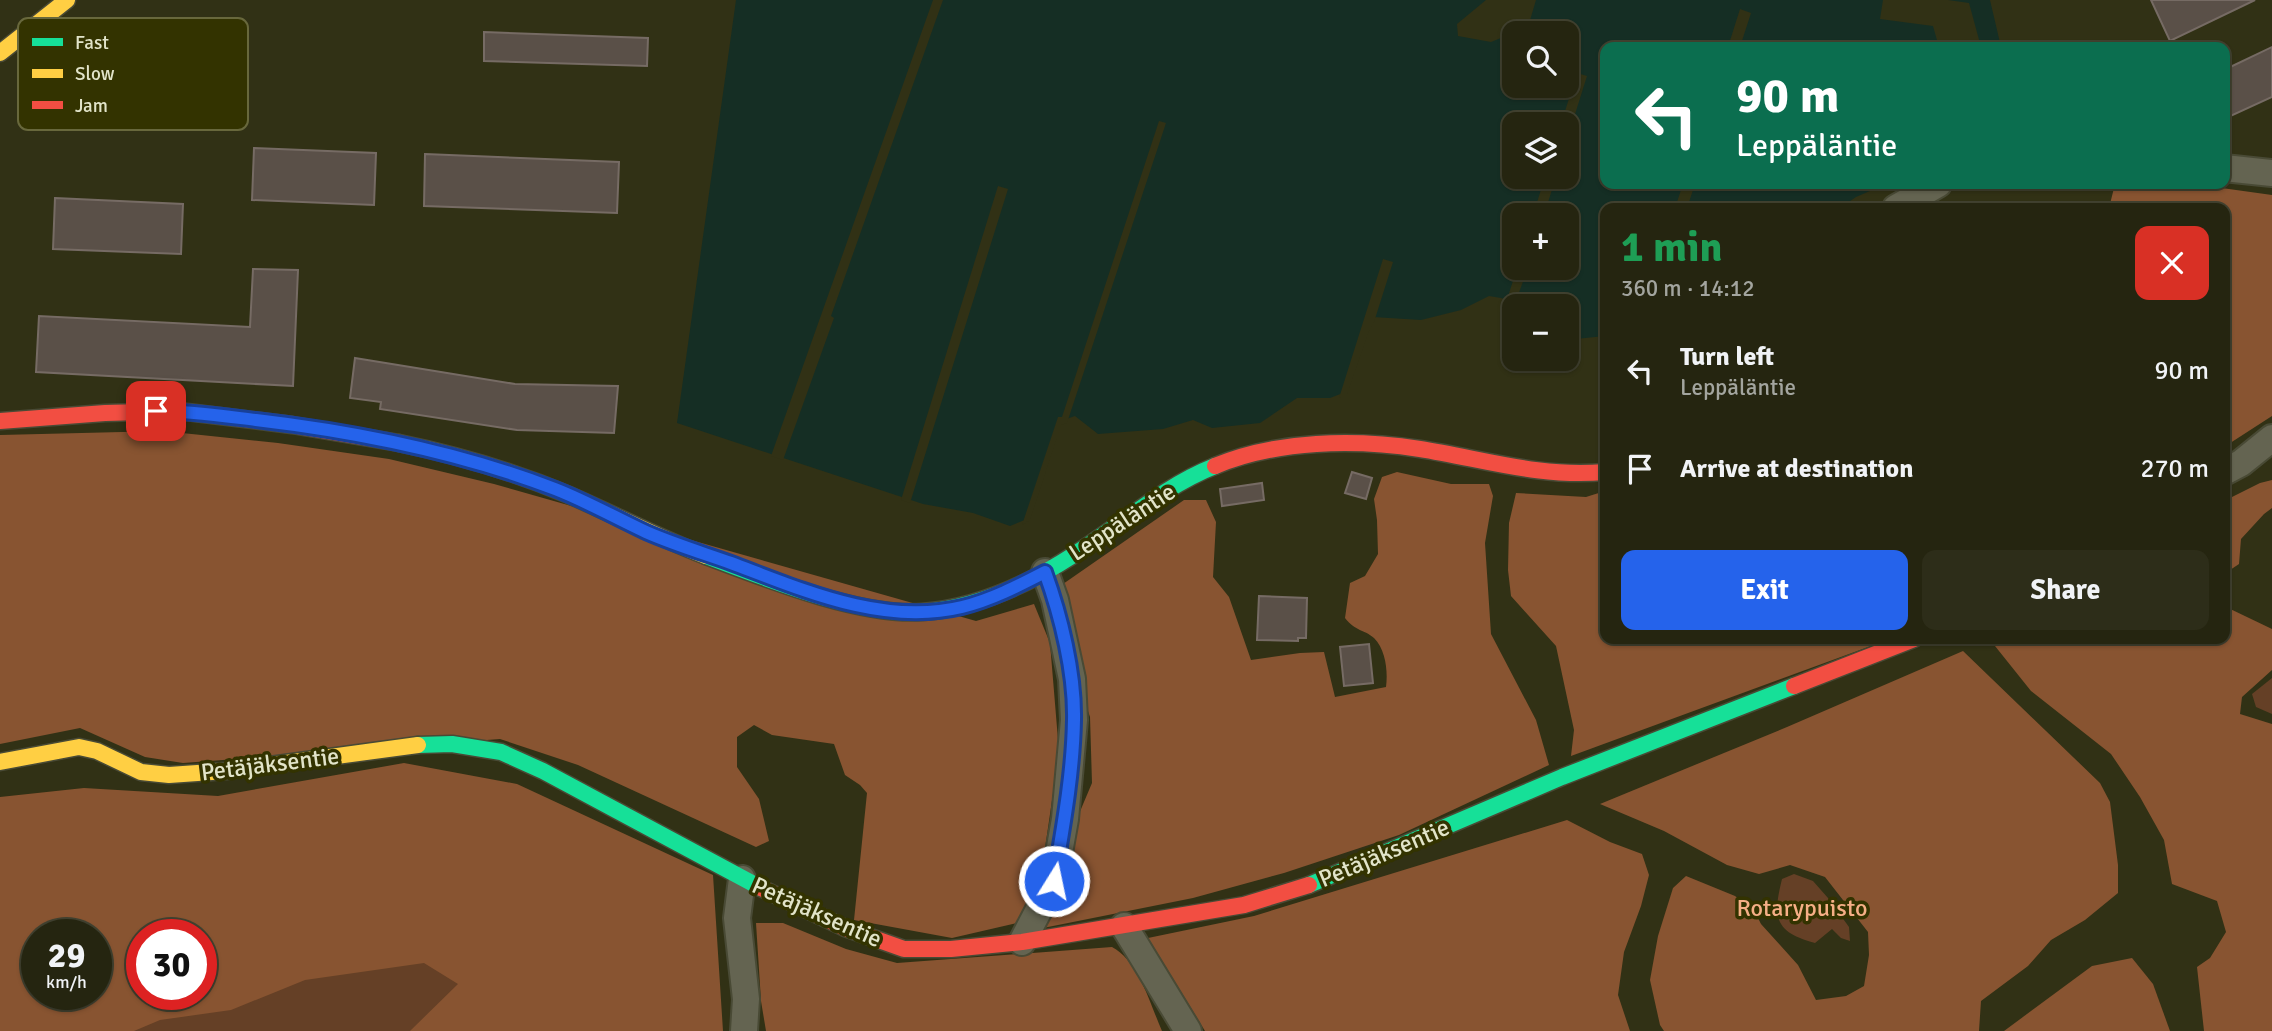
<!DOCTYPE html>
<html lang="en">
<head>
<meta charset="utf-8">
<style>
	:root { --surface:#252510; --page:#2d2d19; --text:#f1f3f6; --muted:#a3a59f; --line:#424230; --accent:#2563eb }
	body { margin:0; font-family:Signika,sans-serif; background:var(--page); color:var(--text); height:100vh; display:flex; flex-direction:column; font-size:26px; white-space:nowrap }
	* { box-sizing:border-box; margin:0 }
	p { font-size:23px; color:var(--muted) }
	.icon { flex:none; width:38px; height:38px; fill:none; stroke:currentColor; stroke-width:2; stroke-linecap:round; stroke-linejoin:round }
	.map { position:relative; flex:1; overflow:hidden }
	.side { position:absolute; left:1600px; top:203px; width:630px; height:441px; display:flex; flex-direction:column; background:var(--surface); border-radius:14px; box-shadow:0 2px 5px #0004,0 0 0 2px var(--line) }
	.side>* { flex:none }
	.guide { position:absolute; left:1600px; top:42px; width:630px; height:147px; border-radius:14px; box-shadow:0 2px 5px #0004,0 0 0 2px var(--line); background:#0b6e4f; color:#fff; overflow:hidden }
	.tools { position:absolute; left:1502px; top:21px; display:grid; gap:14px }
	.tools a { display:grid; place-items:center; width:77px; height:77px; border-radius:14px; background:var(--surface); box-shadow:0 2px 5px #0004,0 0 0 2px var(--line); font-size:35px }
	.speed { position:absolute; left:21px; top:919px; display:flex; gap:14px; font-size:35px; font-weight:700; text-align:center }
	.speed>* { display:grid; place-content:center; width:91px; height:91px; border-radius:50%; background:var(--surface); box-shadow:0 2px 5px #0004,0 0 0 2px var(--line); line-height:1 }
	.speed small { font-size:18px; font-weight:400 }
	.speed .limit { border:10px solid #d22; background:#fff; color:#111 }
	.pin { position:absolute; display:grid; place-items:center; width:60px; height:60px; color:#fff; margin:-30px; border-radius:14px; box-shadow:0 4px 10px #0006 }
	.me { position:absolute; width:77px; margin:-38px; rotate:10deg; stroke-linejoin:round; filter:drop-shadow(0 0 5px #0008) }
	.turn { display:flex; align-items:center; gap:24px; height:147px; padding:0 21px; font-size:32px }
	.turn .icon { width:91px; height:91px; stroke-width:2.5 }
	.turn b { display:block; font-size:49px; line-height:60px }
	.round { display:grid; place-items:center; flex:none; width:74px; height:74px; border-radius:14px; background:var(--page) }
	.overview { display:flex; align-items:center; justify-content:space-between; height:119px; padding:0 21px }
	h1 { font-size:42px; font-weight:700; line-height:52px; color:#1e9e55 }
	.cta { display:flex; gap:14px; margin-top:auto; padding:14px 21px }
	.cta a { flex:1; height:80px; border-radius:14px; background:var(--accent); color:#fff; font-size:28px; font-weight:700; line-height:80px; text-align:center }
	.cta a+a { background:var(--page); color:var(--text) }
	ul { padding:0; list-style:none }
	li { display:flex; align-items:center; gap:21px; height:98px; padding:0 21px }
	li div { flex:1 }
	li b { display:block; font-size:26px }
	li em { font-style:normal }
	.map>svg:first-child { display:block }
	.green { fill:#654026 }
	.forest { fill:#885431; fill-rule:evenodd }
	.water { fill:#152e24; fill-rule:evenodd }
	.pier { fill:#313115 }
	.building { fill:#5a5048; stroke:#766b64; stroke-width:2 }
	.lines { fill:none; stroke-linecap:round; stroke-linejoin:round }
	.street-casing { stroke:#494a35; stroke-width:30 }
	.fast-casing { stroke:#494a35; stroke-width:19 }
	.slow-casing { stroke:#494a35; stroke-width:19 }
	.jam-casing { stroke:#494a35; stroke-width:19 }
	.street { stroke:#646451; stroke-width:26 }
	.fast { stroke:#16e098; stroke-width:16 }
	.slow { stroke:#ffcf43; stroke-width:16 }
	.jam { stroke:#f24e42; stroke-width:16 }
	.route-casing { stroke:#184099; stroke-width:18 }
	.route { stroke:#2563eb; stroke-width:12 }
	.labels { text-anchor:middle; dominant-baseline:central; stroke-width:7; stroke-linejoin:round; paint-order:stroke }
	.street-label { font-size:24px; fill:#e2e4c9; stroke:#330 }
	.park-label { font-size:24px; fill:#f6af86; stroke:#330 }
	.key { fill:#330; stroke:#68683c; stroke-width:2 }
	.key-label { font-size:19px; fill:#e2e4c9 }
</style>
</head>
<body>
<div class="map">
<svg width="2272" height="1031" viewBox="0 0 2272 1031">
	<rect width="100%" height="100%" fill="#313115"/>
	<g class="green">
		<polygon points="2272,678 2272,714 2256,707 2252,694"/>
		<path d="M 1794,874 L 1813,881 L 1828,898 L 1849,927 L 1850,941 L 1841,938 L 1832,929 L 1815,943 C 1773,932 1773,916 1782,879 Z"/>
		<polygon points="303,954 490,965 449,1031 81,1031 201,994"/>
	</g>
	<g class="forest">
		<polygon points="2115,184 2193,184 2272,195 2272,416 2224,447 2224,208 2109,208"/>
		<polygon points="163,431 278,443 389,459 494,484 976,621 1034,604 1050,643 1059,752 1040,883 1017,923 952,938 854,920 867,793 860,785 845,775 834,744 772,735 754,725 737,737 737,767 759,799 769,841 756,847 578,765 500,739 183,763 145,757 80,728 0,744 0,435"/>
		<path d="M 1397,472 L 1451,484 L 1489,484 L 1493,496 L 1485,543 L 1491,634 L 1536,720 L 1549,765 L 1399,835 L 1284,873 L 1193,898 L 1043,928 L 1073,828 L 1092,783 L 1090,717 L 1079,684 L 1077,637 L 1063,584 L 1184,500 L 1206,500 L 1216,522 L 1213,577 L 1229,597 L 1251,660 L 1300,653 L 1324,652 L 1335,697 L 1386,687 C 1388,672 1386,650 1374,638 C 1364,629 1356,632 1345,618 L 1350,583 L 1365,576 L 1378,554 L 1377,520 L 1374,499 L 1382,477 Z"/>
		<polygon points="2272,480 2272,508 2264,514 2241,539 2239,564 2224,574 2224,501 2260,483"/>
		<polygon points="1605,491 1605,639 1890,639 1571,756 1574,730 1556,646 1511,596 1508,570 1509,523 1516,493 1586,497"/>
		<polygon points="2224,606 2272,629 2272,670 2242,697 2240,714 2272,724 2272,1031 2204,1031 2197,967 2210,958 2226,932 2217,901 2172,884 2164,840 2140,797 2111,754 2031,691 1995,646 1992,639 2224,639"/>
		<polygon points="1963,651 2100,783 2110,802 2118,865 2118,893 2085,920 2051,940 2028,966 1981,1001 1979,1031 1664,1031 1660,1025 1650,980 1658,936 1673,888 1686,876 1735,896 1755,912 1761,924 1798,965 1816,1000 1846,996 1864,986 1869,955 1868,932 1825,877 1790,865 1759,874 1727,865 1664,831 1600,804 1787,727"/>
		<path d="M 404,763 L 517,784 L 713,875 L 723,1031 L 410,1031 L 458,984 L 424,963 L 305,980 L 231,1010 L 160,1020 L 134,1031 L 0,1031 L 0,797 L 84,788 L 218,796 ZM 37,934 L 96,934 L 96,994 L 37,994 ZM 142,934 L 201,934 L 201,994 L 142,994 Z"/>
		<polygon points="1567,820 1610,842 1642,854 1649,875 1641,906 1624,952 1618,995 1630,1031 1205,1031 1148,938 1254,916"/>
		<path d="M 756,923 L 783,923 L 846,949 L 897,963 L 1112,947 C 1139,961 1150,1004 1162,1031 L 766,1031 L 761,1001 Z"/>
		<polygon points="2132,958 2153,984 2170,1031 2004,1031 2092,966"/>
	</g>
	<path class="water" d="M 736,0 L 1486,0 L 1457,24 L 1458,36 L 1491,42 L 1528,27 L 1536,0 L 1990,0 L 2001,47 L 1605,47 L 1605,184 L 1886,184 L 1856,197 L 1840,208 L 1605,208 L 1605,336 L 1566,340 L 1566,306 L 1523,306 L 1501,298 L 1489,296 L 1461,310 L 1421,320 L 1373,317 L 1343,393 L 1330,398 L 1297,398 L 1260,423 L 1212,428 L 1193,420 L 1163,429 L 1098,434 L 1075,416 L 1058,422 L 1027,519 L 1010,526 L 973,513 L 923,504 L 677,423 ZM 1514,33 L 1566,33 L 1566,86 L 1514,86 ZM 1514,124 L 1566,124 L 1566,177 L 1514,177 ZM 1514,215 L 1566,215 L 1566,268 L 1514,268 Z"/>
	<g class="pier">
		<polygon points="933,0 943,0 831,316 834,318 783,460 771,456"/>
		<polygon points="1883,0 1948,0 1969,3 1981,47 1939,47 1933,26 1880,19"/>
		<polygon points="1740,9 1751,13 1740,47 1728,47"/>
		<polygon points="1577,73 1587,76 1566,143 1566,124 1561,124"/>
		<polygon points="1159,121 1166,123 1067,423 1061,425 1030,520 1022,525 1058,417 1062,417"/>
		<polygon points="1545,177 1556,177 1544,215 1533,215"/>
		<polygon points="1683,184 1695,184 1687,208 1675,208"/>
		<polygon points="998,186 1008,189 910,503 901,500"/>
		<polygon points="1383,259 1393,262 1374,322 1369,331 1347,394 1339,398"/>
		<polygon points="1517,268 1528,268 1514,306 1506,303"/>
	</g>
	<g class="building">
		<polygon points="2151,0 2255,0 2170,41"/>
		<polygon points="484,32 648,38 647,66 484,61"/>
		<polygon points="2272,47 2272,97 2224,119 2224,70"/>
		<polygon points="254,148 376,153 374,205 252,200"/>
		<polygon points="425,154 619,162 617,213 424,206"/>
		<polygon points="55,198 183,204 181,254 53,249"/>
		<polygon points="253,269 298,270 293,386 36,372 39,316 250,327"/>
		<polygon points="355,358 515,384 618,386 614,433 517,430 380,409 381,402 350,398"/>
		<polygon points="1352,472 1372,478 1366,499 1345,493"/>
		<polygon points="1262,483 1264,500 1222,506 1220,489"/>
		<polygon points="1259,596 1307,598 1306,638 1298,638 1298,641 1257,640"/>
		<polygon points="1369,644 1373,683 1344,686 1340,647"/>
	</g>
	<g class="lines">
		<defs>
			<g id="street">
				<polyline points="2224,168 2272,173"/>
				<polyline points="1896,208 1938,184"/>
				<polyline points="2224,472 2241,463 2272,438"/>
				<polyline points="742,879 737,918 746,999 744,1031"/>
				<polyline points="1124,926 1188,1031"/>
				<polyline points="1022,942 1054,881 1065,819 1074,720 1072,679 1055,600 1045,572"/>
			</g>
			<g id="fast">
				<path d="M 706,556 C 767,579 858,616 922,612 C 977,608 1029,584 1075,554 C 1121,525 1164,486 1215,466"/>
				<polyline points="418,745 452,744 501,752 543,771 761,888"/>
				<polyline points="1309,885 1562,777 1794,686"/>
			</g>
			<g id="slow">
				<polyline points="0,53 67,0"/>
				<path d="M 399,443 C 457,455 515,472 569,495 C 615,515 659,538 706,556"/>
				<polyline points="0,762 79,747 97,751 141,772 169,775 226,771 418,745"/>
			</g>
			<g id="jam">
				<polyline points="0,421 105,413 179,411 292,425 399,443"/>
				<path d="M 1215,466 C 1277,440 1355,439 1420,449 C 1483,459 1541,478 1605,472"/>
				<polyline points="1794,686 1914,639"/>
				<polyline points="761,888 845,928 904,949 951,949 1022,942 1244,905 1309,885"/>
			</g>
		</defs>
		<use href="#street" class="street-casing"/>
		<use href="#fast" class="fast-casing"/>
		<use href="#slow" class="slow-casing"/>
		<use href="#jam" class="jam-casing"/>
		<use href="#street" class="street"/>
		<use href="#fast" class="fast"/>
		<use href="#slow" class="slow"/>
		<use href="#jam" class="jam"/>
	</g>
	<g class="lines">
		<defs>
			<path id="route" d="M 156,411 C 189,411 223,416 256,420 C 358,432 459,452 555,489 C 586,501 616,518 646,532 C 673,544 703,553 731,563 C 803,590 883,626 962,607 C 991,600 1018,586 1045,572 C 1061,616 1075,673 1074,720 C 1073,774 1063,828 1054,881"/>
		</defs>
		<use href="#route" class="route-casing"/>
		<use href="#route" class="route"/>
	</g>
	<g class="labels">
		<g class="street-label">
			<text transform="translate(1122 522) rotate(-33)">Leppäläntie</text>
			<text transform="translate(270 764) rotate(-7)">Petäjäksentie</text>
			<text transform="translate(1384 853) rotate(-23)">Petäjäksentie</text>
			<text transform="translate(817 912) rotate(24)">Petäjäksentie</text>
		</g>
		<g class="park-label">
			<text x="1802" y="908">Rotarypuisto</text>
		</g>
	</g>
	<rect x="18" y="18" width="230" height="112" rx="10" class="key"/>
	<rect x="32" y="38" width="31" height="8" fill="#16e098"/>
	<rect x="32" y="69" width="31" height="9" fill="#ffcf43"/>
	<rect x="32" y="101" width="31" height="8" fill="#f24e42"/>
	<g class="key-label">
		<text x="75" y="49">Fast</text>
		<text x="75" y="80">Slow</text>
		<text x="75" y="112">Jam</text>
	</g>
</svg>
<div class="tools">
<a><svg class="icon" aria-label="search" viewBox="0 0 24 24"><circle cx="10" cy="10" r="6"/><path d="M15 15l6 6"/></svg></a>
<a><svg class="icon" aria-label="layers" viewBox="0 0 24 24"><path d="M12 4l9 5-9 5-9-5zM3 14l9 5 9-5"/></svg></a>
<a>+</a>
<a>−</a>
</div>
<div class="speed"><div>29<small>km/h</small></div><div class="limit">30</div></div>
<div class="pin" style="left:156px;top:411px;background:#d93025"><svg class="icon" aria-label="arrive" viewBox="0 0 24 24"><path d="M6 21V4h12l-3 4 3 4H6"/></svg></div>
<svg class="me" style="left:1054px;top:881px" viewBox="-20 -20 40 40"><circle r="17" fill="#2563eb" stroke="#fff" stroke-width="3"/><path d="M0-11L8 9 0 5-8 9z" fill="#fff"/></svg>
<div class="guide">
<div class="turn"><svg class="icon" aria-label="left" viewBox="0 0 24 24"><path d="M17 20v-9H6M10 6l-5 5 5 5"/></svg><div><b>90 m</b>Leppäläntie</div></div>
</div>
<section class="side">
<div class="overview"><div><h1>1 min</h1><p>360 m · 14:12</p></div><a class="round" style="background:#d93025;color:#fff"><svg class="icon" aria-label="close" viewBox="0 0 24 24"><path d="M6 6l12 12M18 6L6 18"/></svg></a></div>
<ul>
<li><svg class="icon" aria-label="left" viewBox="0 0 24 24"><path d="M17 20v-9H6M10 6l-5 5 5 5"/></svg><div><b>Turn left</b><p>Leppäläntie</p></div><em>90 m</em></li>
<li><svg class="icon" aria-label="arrive" viewBox="0 0 24 24"><path d="M6 21V4h12l-3 4 3 4H6"/></svg><div><b>Arrive at destination</b></div><em>270 m</em></li>
</ul>
<div class="cta"><a>Exit</a><a>Share</a></div>
</section>
</div>
</body>
</html>
